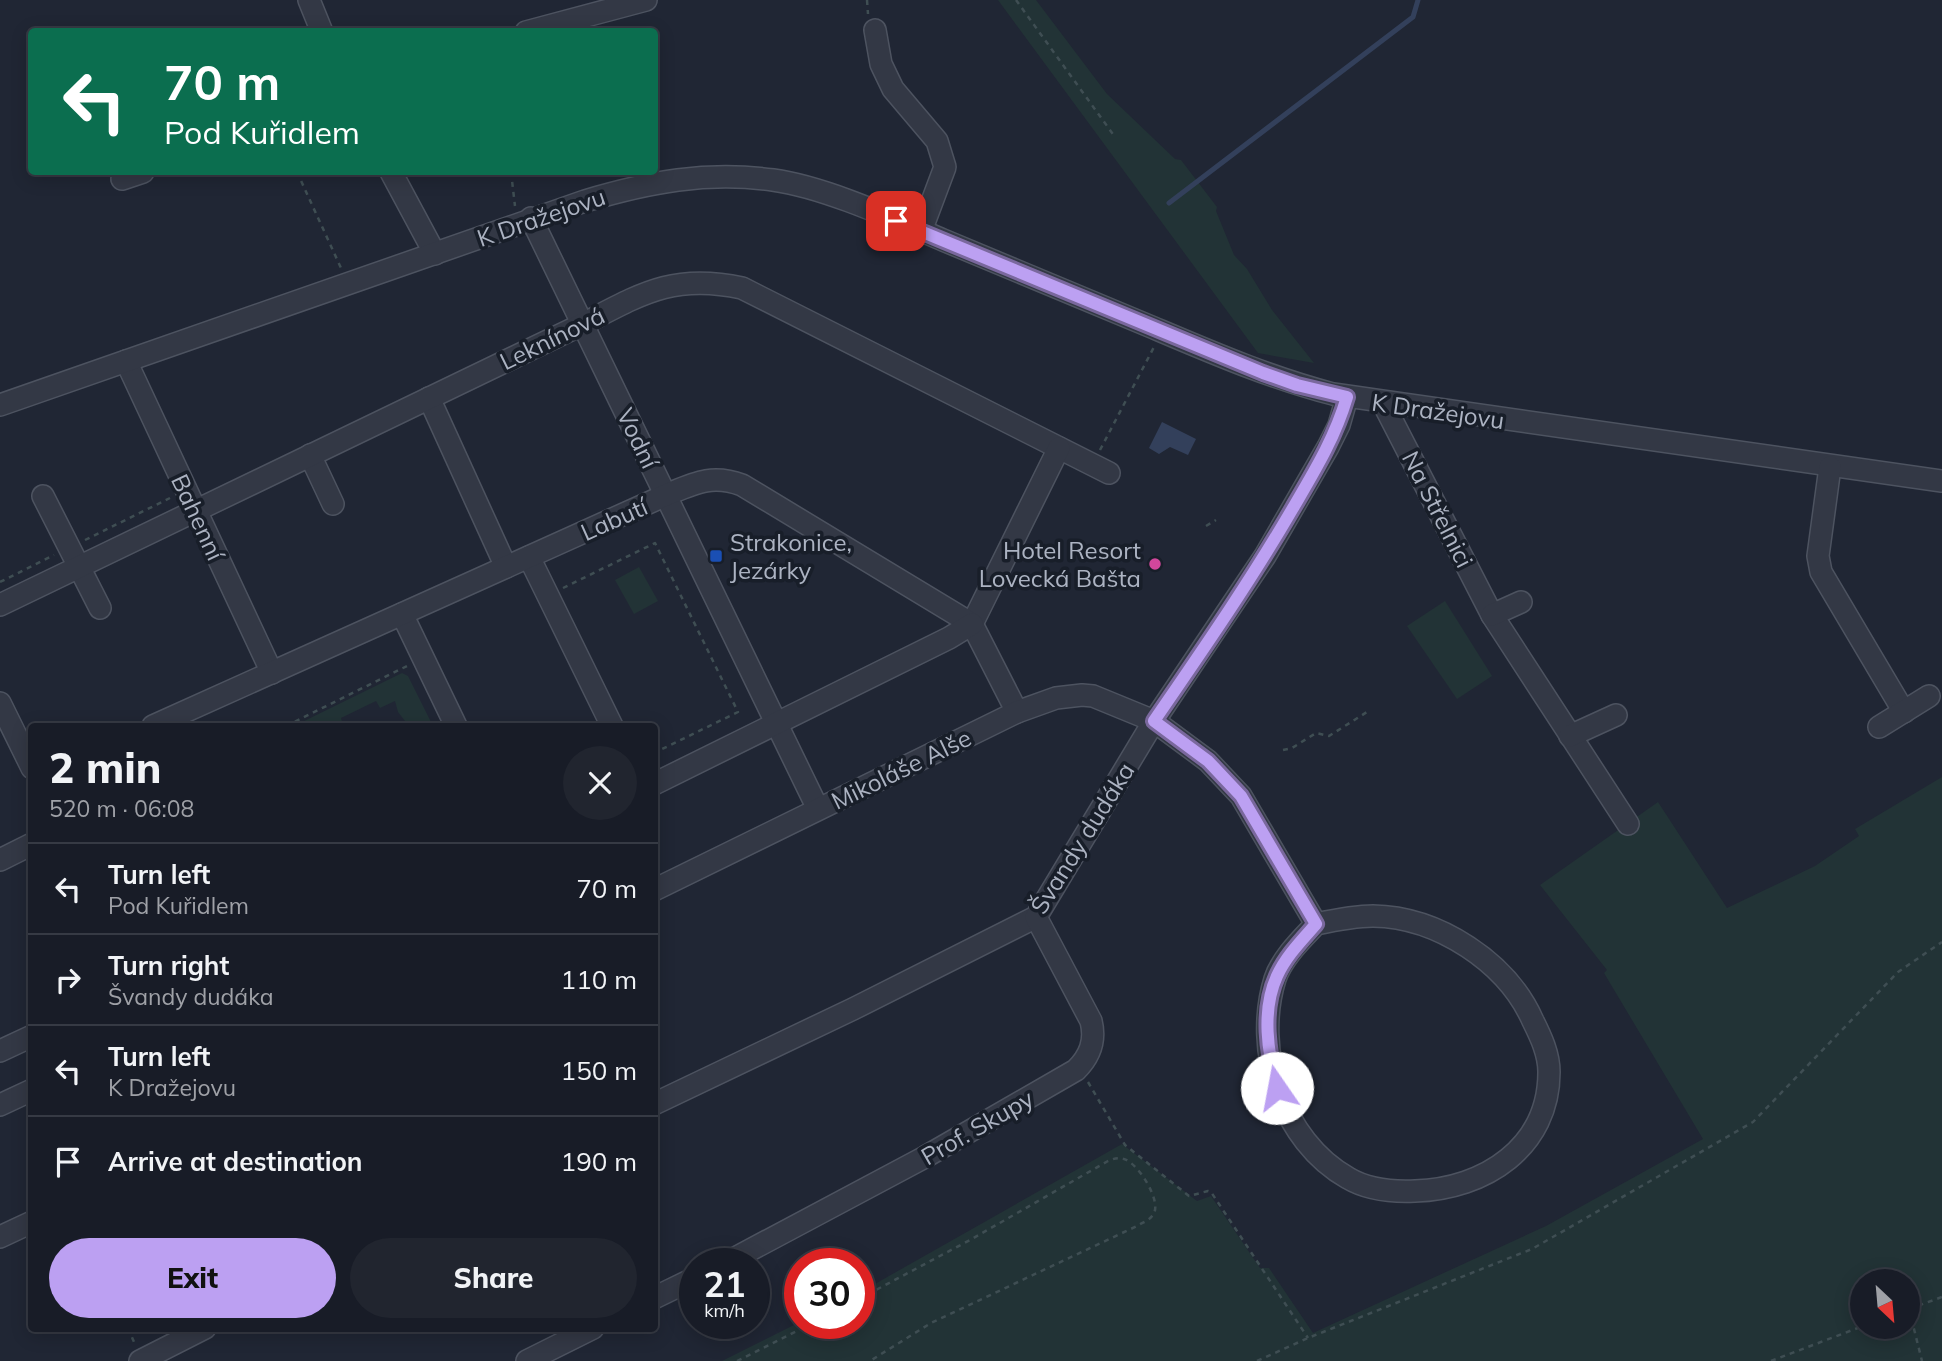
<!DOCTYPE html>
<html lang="en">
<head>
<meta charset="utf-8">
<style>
	:root { --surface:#181c27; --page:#21252f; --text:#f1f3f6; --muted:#9fa1a7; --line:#363a44; --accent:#bca0f2 }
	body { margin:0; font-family:Mulish,sans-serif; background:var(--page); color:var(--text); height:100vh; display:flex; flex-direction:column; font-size:26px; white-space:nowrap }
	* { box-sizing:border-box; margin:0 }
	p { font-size:23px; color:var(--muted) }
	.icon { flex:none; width:38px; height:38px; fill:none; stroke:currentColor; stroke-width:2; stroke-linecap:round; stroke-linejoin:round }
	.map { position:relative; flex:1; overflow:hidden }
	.panel { position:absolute; left:28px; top:723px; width:630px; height:609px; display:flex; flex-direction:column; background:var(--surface); border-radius:7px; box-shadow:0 4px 18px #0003,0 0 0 2px var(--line) }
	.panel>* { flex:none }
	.guide { position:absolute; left:28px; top:28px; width:630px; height:147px; border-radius:7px; box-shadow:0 4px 18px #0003,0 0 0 2px var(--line); background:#0b6e4f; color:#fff; overflow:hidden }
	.needle { width:46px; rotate:154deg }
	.buttons { position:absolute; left:1850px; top:1269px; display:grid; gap:14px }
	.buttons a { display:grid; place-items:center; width:70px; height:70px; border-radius:50%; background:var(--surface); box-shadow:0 4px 18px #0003,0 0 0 2px var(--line); font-size:35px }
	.speed { position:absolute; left:679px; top:1248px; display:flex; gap:14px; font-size:35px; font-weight:700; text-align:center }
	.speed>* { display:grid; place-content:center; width:91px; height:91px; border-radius:50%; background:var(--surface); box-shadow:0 4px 18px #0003,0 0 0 2px var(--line); line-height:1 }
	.speed small { font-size:18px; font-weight:400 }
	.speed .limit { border:10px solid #d22; background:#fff; color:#111 }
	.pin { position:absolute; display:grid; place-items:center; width:60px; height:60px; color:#fff; margin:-30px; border-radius:14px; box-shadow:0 4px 10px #0006 }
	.me { position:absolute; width:77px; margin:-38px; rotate:348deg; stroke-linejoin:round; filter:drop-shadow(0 0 5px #0008) }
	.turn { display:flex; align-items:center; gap:24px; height:147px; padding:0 21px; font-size:32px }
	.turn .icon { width:91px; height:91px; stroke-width:2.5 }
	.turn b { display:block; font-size:49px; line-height:60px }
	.round { display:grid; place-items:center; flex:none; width:74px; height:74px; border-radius:37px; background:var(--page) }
	.headline { display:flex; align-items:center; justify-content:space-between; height:119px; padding:0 21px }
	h1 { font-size:42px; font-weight:800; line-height:52px }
	.primary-button { display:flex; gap:14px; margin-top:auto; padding:14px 21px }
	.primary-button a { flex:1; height:80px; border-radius:42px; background:var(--accent); color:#111; font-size:28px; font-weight:800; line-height:80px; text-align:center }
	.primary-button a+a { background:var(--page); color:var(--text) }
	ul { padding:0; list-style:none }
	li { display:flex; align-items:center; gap:21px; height:91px; padding:0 21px; border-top:2px solid var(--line) }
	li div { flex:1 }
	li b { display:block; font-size:26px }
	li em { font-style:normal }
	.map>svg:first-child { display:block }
	.green { fill:#223336; fill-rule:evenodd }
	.water { fill:#33405b }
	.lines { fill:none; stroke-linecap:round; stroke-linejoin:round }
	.stream { stroke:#33405b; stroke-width:5 }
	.minor-casing { stroke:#4d5360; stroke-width:24 }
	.path { stroke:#3f4e53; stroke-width:2.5; stroke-dasharray:5 5; stroke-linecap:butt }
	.minor { stroke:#333845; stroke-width:21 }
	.route-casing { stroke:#7a689d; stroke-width:18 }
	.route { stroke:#bca0f2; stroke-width:12 }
	.transit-dot { fill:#1a4fb4; stroke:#181e29; stroke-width:2.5 }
	.hotel-dot { fill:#d1479c; stroke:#181e29; stroke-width:2.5 }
	.labels { text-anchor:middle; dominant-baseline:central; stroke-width:7; stroke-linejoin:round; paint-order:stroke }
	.street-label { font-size:24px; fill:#acb3c2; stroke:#181e29 }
	.poi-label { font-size:24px; fill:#acb3c2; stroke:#181e29; text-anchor:start }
</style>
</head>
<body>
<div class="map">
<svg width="1942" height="1361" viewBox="0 0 1942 1361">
	<rect width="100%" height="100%" fill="#202634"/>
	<g class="green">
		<polygon points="998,0 1036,0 1107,94 1175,159 1181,160 1217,207 1216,211 1234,255 1247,269 1272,310 1314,363 1258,353"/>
		<polygon points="639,567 658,601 634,614 615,580"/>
		<polygon points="1445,601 1492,676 1457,699 1407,626"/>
		<polygon points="402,673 408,676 433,726 396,726 405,721 398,712 395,701 380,708 376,701 341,718 343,726 294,726"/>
		<path d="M 1942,777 L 1942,1361 L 722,1361 L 800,1322 L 859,1323 L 859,1293 L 1122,1144 L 1197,1201 L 1211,1196 L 1260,1268 L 1269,1268 L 1313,1333 L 1546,1226 L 1703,1139 L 1604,973 L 1607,970 L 1540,885 L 1658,802 L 1727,908 L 1815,866 L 1859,836 L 1855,829 ZM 1862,1281 L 1908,1281 L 1908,1326 L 1862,1326 Z"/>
	</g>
	<polygon class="water" points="1162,422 1196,439 1188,455 1170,447 1159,454 1149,448"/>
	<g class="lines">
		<polyline class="stream" points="1169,203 1413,17 1418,0"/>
		<defs>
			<g id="minor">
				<polyline points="309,0 322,32"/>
				<polyline points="875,30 881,64 893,89 937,141 945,167 921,231"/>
				<polyline points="526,32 646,0"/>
				<polyline points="391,172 435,254"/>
				<polyline points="122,179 143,172"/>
				<polyline points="531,218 818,809"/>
				<polyline points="126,361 272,673"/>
				<polyline points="429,398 506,567"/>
				<polyline points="1383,403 1492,615 1628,824"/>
				<path d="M 0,405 L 585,201 C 649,182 706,171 773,180 C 825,187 894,219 943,240 C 1013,269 1083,299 1154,328 C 1213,353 1271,378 1333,394 L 1942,481"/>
				<polyline points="310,455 333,504"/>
				<polyline points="1830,467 1818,556 1821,572 1904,712"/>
				<polyline points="43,496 100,608"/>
				<polyline points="529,557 612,726"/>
				<path d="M 0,605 L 583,324 C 641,294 673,273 742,288 L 1109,473"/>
				<polyline points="402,614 456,726"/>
				<polyline points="1492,615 1521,602"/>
				<polyline points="972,624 1059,448"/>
				<polyline points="0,703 32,768"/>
				<path d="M 153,726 L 666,495 C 695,483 712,474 742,485 L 972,624 L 1017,712"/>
				<polyline points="1879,727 1929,696"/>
				<polyline points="1570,736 1616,715"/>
				<polyline points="654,784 949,638 972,624"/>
				<polyline points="0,860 32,844"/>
				<path d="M 654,890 L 1017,712 L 1056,698 L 1082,695 L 1093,696 L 1154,721 L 1208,761 L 1241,796 L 1316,924 C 1335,920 1354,916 1373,916 C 1438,917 1507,962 1533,1021 C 1541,1037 1549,1054 1549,1072 C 1549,1147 1485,1189 1415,1191 C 1392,1192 1368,1190 1348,1178 C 1282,1141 1253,1050 1275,979 C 1282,958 1301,940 1316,924"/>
				<polyline points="0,1051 32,1036"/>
				<polyline points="654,1104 853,1009 1036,917 1154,721 1265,556 1328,447 1339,425 1347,397"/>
				<polyline points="0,1105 32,1090"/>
				<polyline points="0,1237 32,1222"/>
				<path d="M 724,1264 L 925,1157 L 1076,1070 C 1090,1056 1096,1041 1091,1021 L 1036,917"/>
				<polyline points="654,1298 695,1278"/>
				<polyline points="140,1361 205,1328"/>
				<polyline points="527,1361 593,1328"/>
			</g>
		</defs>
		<use href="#minor" class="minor-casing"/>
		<g class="path">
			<polyline points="867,0 868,14"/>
			<polyline points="1016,0 1115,137"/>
			<polyline points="297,172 341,268"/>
			<polyline points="511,172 515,206"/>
			<polyline points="1100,450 1154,347"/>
			<polyline points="1206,526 1216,520"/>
			<polyline points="85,540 170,498"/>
			<polyline points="0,582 54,555"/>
			<polyline points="563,588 655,543 738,712 654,753"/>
			<polyline points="286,726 407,666"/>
			<polyline points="1283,750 1292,748 1316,733 1329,736 1367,712"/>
			<polyline points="1088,1082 1125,1145 1189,1196 1208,1191 1211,1192 1308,1338"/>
			<path d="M 859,1299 L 970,1240 L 1108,1161 C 1113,1159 1118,1157 1124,1159 C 1138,1163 1161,1200 1154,1213 C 1151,1220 1143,1222 1137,1226 L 931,1323 L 870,1361"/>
			<polyline points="1909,1309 1922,1361"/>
			<polyline points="1909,1309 1942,1297"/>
			<polyline points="128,1328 134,1342"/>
			<polyline points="737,1361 813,1323"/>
			<polyline points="1257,1361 1308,1338 1532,1249 1753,1122 1898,972 1942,942"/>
			<polyline points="1771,1361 1863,1326"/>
		</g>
		<use href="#minor" class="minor"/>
	</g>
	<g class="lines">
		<defs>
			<path id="route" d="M 896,221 L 1263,373 L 1297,385 L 1347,397 C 1335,438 1314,472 1293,508 C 1250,582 1202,651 1154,721 L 1208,761 L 1241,796 L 1316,924 C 1302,940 1286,956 1277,976 C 1261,1011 1268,1053 1277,1088"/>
		</defs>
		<use href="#route" class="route-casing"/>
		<use href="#route" class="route"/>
	</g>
	<rect class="transit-dot" x="709" y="549" width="14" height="14" rx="3.5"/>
	<circle class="hotel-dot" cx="1155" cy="564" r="7"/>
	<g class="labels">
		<g class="street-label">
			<text transform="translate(541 217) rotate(-19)">K Dražejovu</text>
			<text transform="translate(552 338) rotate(-26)">Leknínová</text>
			<text transform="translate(1438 411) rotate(8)">K Dražejovu</text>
			<text transform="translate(638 438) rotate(64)">Vodní</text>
			<text transform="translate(1438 509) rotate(63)">Na Střelnici</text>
			<text transform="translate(198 517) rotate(65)">Bahenní</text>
			<text transform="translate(614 519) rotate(-24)">Labutí</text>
			<text transform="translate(901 769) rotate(-26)">Mikoláše Alše</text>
			<text transform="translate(1082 838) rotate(-58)">Švandy dudáka</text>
			<text transform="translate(977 1127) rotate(-30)">Prof. Skupy</text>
		</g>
		<g class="poi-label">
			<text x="730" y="542">Strakonice,<tspan x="730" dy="28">Jezárky</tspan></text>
			<text x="1141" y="550" text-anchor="end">Hotel Resort<tspan x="1141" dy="28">Lovecká Bašta</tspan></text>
		</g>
	</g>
</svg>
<div class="buttons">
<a><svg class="needle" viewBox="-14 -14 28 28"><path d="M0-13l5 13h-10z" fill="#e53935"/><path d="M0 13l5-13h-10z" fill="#9fa1a7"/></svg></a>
</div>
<div class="speed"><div>21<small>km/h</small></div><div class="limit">30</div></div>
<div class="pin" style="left:896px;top:221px;background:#d93025"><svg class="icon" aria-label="arrive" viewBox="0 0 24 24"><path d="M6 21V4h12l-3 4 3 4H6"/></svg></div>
<svg class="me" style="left:1277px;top:1088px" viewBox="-20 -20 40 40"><circle r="19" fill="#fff"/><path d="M0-13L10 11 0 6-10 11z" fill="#bca0f2"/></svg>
<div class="guide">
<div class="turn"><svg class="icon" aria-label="left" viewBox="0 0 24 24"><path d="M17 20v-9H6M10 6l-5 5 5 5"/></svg><div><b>70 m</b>Pod Kuřidlem</div></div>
</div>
<section class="panel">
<div class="headline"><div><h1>2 min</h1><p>520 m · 06:08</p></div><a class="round"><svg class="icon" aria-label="close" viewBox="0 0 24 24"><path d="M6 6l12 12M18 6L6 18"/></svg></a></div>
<ul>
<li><svg class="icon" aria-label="left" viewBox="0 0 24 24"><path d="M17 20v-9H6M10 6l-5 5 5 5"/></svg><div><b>Turn left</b><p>Pod Kuřidlem</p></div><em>70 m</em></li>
<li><svg class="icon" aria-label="right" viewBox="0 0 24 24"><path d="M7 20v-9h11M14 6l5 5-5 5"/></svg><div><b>Turn right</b><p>Švandy dudáka</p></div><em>110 m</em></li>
<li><svg class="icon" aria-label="left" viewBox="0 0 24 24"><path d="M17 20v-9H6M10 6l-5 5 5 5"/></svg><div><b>Turn left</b><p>K Dražejovu</p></div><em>150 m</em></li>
<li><svg class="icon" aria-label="arrive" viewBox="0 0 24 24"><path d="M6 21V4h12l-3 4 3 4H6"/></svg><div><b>Arrive at destination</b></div><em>190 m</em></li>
</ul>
<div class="primary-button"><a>Exit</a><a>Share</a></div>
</section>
</div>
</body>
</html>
